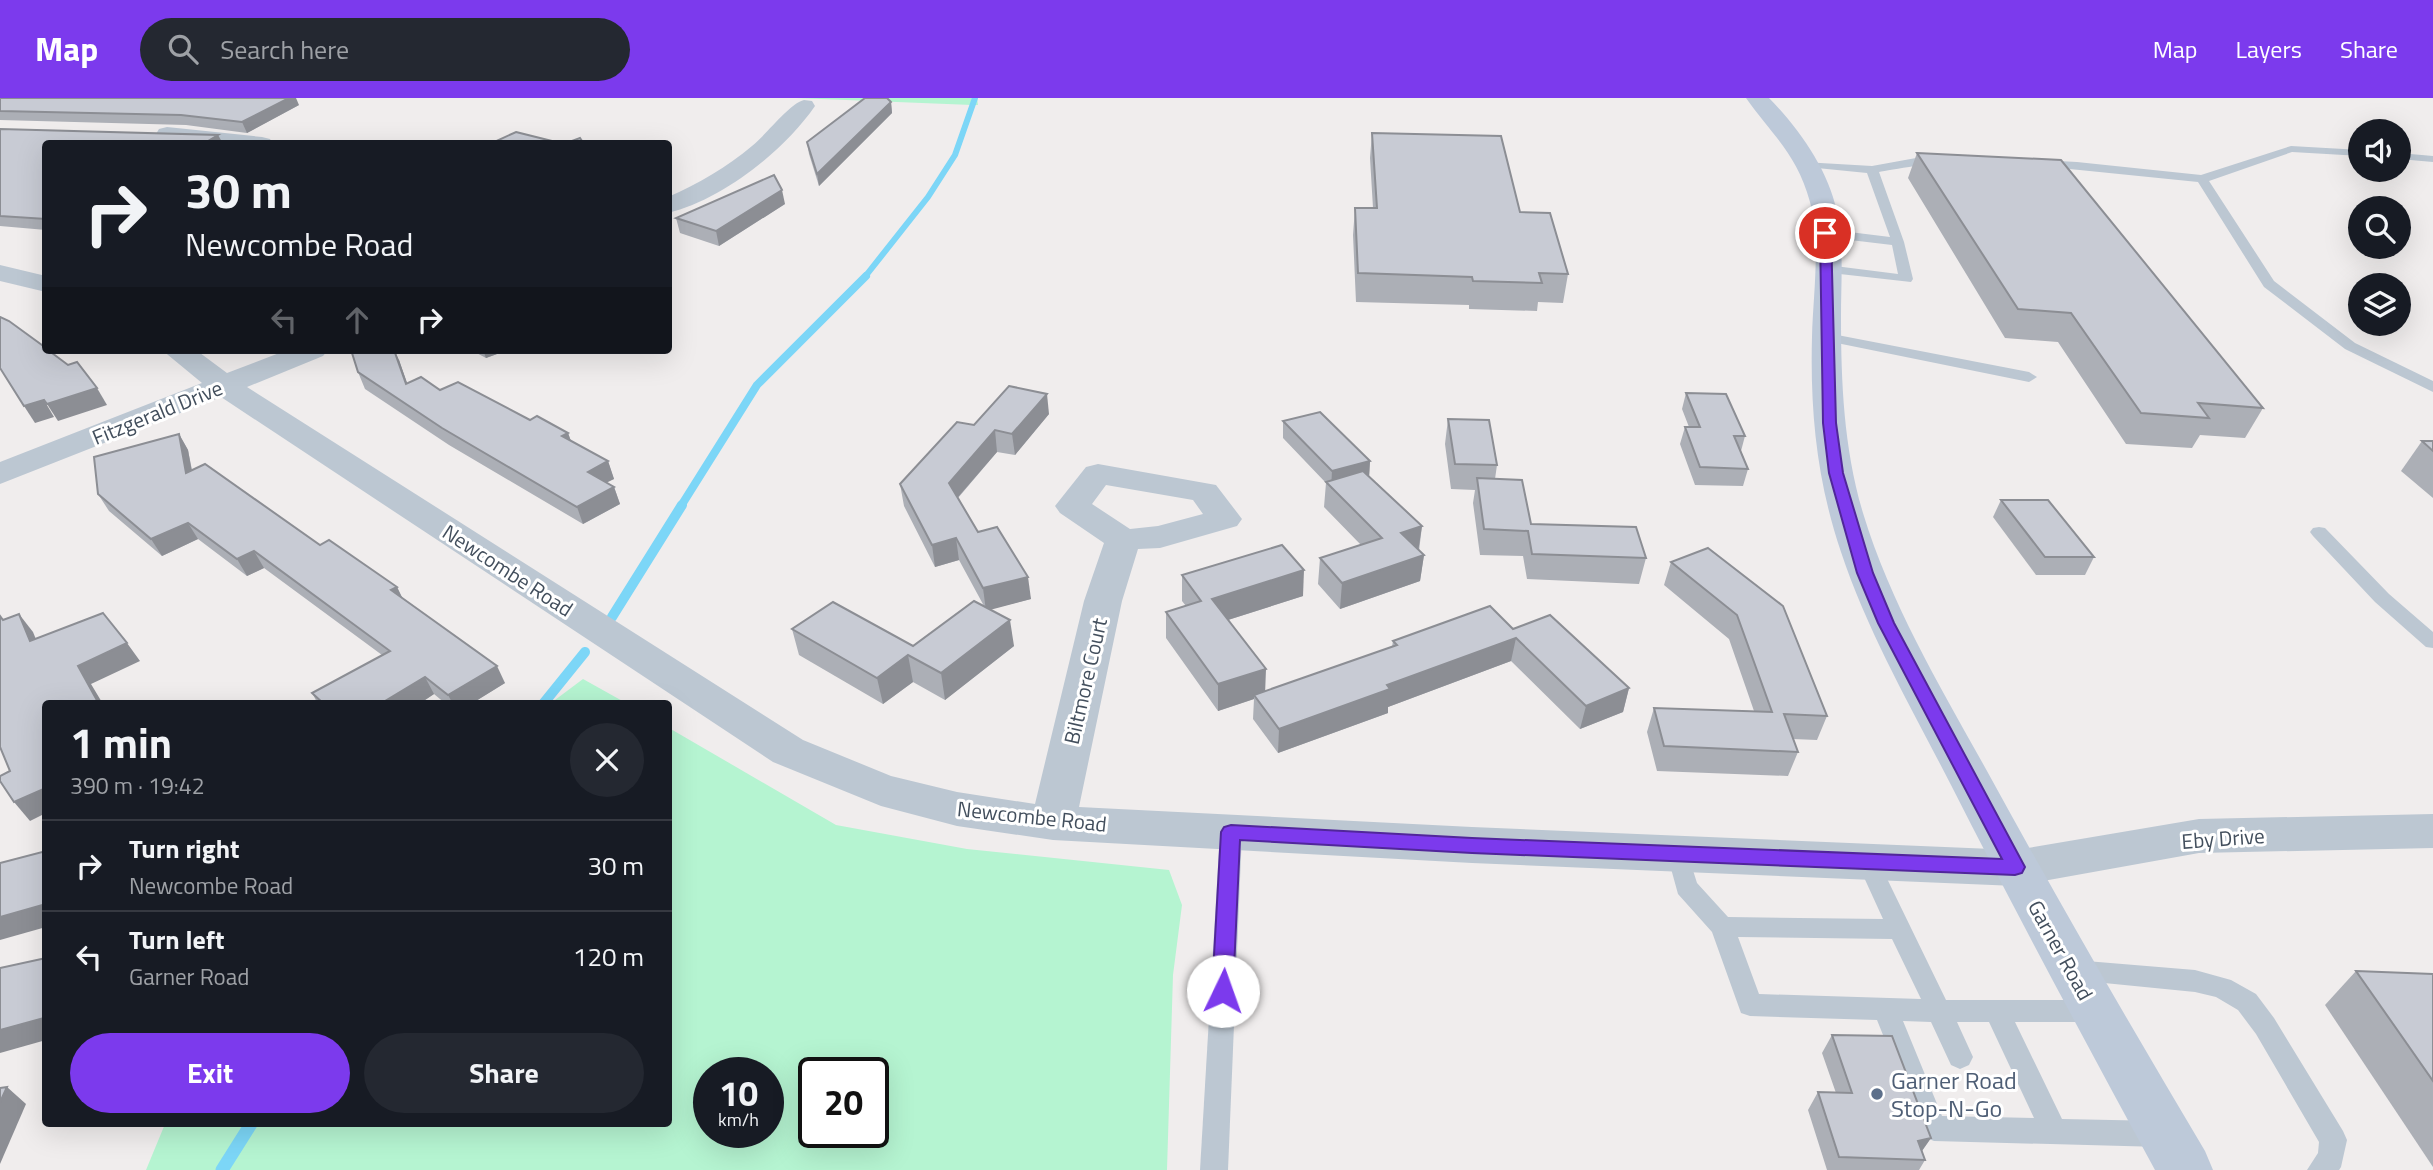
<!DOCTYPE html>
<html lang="en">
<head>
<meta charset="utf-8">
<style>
	:root { --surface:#171b24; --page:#242831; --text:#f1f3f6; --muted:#9ea1a6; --line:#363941; --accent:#7c3aed }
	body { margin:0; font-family:"Titillium Web",sans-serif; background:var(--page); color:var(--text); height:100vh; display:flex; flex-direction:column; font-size:26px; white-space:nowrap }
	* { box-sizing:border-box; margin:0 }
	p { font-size:23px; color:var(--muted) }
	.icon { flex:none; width:38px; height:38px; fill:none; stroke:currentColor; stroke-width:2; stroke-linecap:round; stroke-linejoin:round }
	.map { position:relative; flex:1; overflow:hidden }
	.side { position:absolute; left:42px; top:602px; width:630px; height:427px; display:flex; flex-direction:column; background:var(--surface); border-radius:7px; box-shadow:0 7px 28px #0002 }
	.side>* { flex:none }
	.banner { position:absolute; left:42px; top:42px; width:630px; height:214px; border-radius:7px; box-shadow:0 7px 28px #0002; background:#171b24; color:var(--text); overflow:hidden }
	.buttons { position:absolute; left:2348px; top:21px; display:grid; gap:14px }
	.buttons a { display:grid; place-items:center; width:63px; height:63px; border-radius:50%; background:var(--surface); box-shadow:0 7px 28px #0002; font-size:35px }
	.speed { position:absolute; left:693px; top:959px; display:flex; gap:14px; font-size:35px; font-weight:700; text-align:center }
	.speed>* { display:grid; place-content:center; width:91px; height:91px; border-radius:50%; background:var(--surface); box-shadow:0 7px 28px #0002; line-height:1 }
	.speed small { font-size:18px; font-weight:400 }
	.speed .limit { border:4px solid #111; border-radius:10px; background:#fff; color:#111 }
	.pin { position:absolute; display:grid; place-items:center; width:60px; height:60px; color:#fff; margin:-30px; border:4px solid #fff; border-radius:50%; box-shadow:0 2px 7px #0007 }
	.me { position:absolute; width:77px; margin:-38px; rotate:3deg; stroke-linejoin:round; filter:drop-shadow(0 0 5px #0008) }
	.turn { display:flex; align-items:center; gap:24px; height:147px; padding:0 28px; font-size:32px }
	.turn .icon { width:91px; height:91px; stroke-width:2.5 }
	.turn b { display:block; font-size:49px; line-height:60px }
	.lanes { display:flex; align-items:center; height:66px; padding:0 28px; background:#0003; justify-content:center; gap:35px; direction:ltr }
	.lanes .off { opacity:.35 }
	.round { display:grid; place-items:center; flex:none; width:74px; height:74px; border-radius:37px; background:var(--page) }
	.headline { display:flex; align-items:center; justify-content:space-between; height:119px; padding:0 28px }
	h1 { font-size:42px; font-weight:700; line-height:52px }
	.button { display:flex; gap:14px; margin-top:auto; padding:14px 28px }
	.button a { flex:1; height:80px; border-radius:42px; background:var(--accent); color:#fff; font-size:28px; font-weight:700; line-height:80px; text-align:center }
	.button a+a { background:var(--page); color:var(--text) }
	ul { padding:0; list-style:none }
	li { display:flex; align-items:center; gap:21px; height:91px; padding:0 28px; border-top:2px solid var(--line) }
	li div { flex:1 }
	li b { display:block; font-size:26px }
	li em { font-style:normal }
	header { display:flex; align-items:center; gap:42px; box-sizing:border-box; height:98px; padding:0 35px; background:var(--accent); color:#fff }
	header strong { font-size:33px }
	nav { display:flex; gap:38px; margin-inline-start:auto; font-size:24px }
	.search { width:490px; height:63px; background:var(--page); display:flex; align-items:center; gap:18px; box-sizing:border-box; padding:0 24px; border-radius:38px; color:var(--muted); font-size:26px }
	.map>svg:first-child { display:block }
	.green { fill:#b5f4d1; fill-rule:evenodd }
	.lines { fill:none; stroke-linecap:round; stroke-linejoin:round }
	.stream-far3 { stroke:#7cd6f7; stroke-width:6 }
	.stream-far2 { stroke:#7cd6f7; stroke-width:8 }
	.stream-far1 { stroke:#7cd6f7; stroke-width:10 }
	.stream { stroke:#7cd6f7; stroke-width:13 }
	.service { fill:#bcc7d2; fill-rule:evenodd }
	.minor { fill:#bcc7d2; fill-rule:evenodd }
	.secondary { fill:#bdc9d9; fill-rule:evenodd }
	.wall { fill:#acafb6 }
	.shaded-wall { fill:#8c8e94 }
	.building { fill:#c8cbd4; stroke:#8c8e94; stroke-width:2 }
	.route { fill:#7c3aed; stroke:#51269a; stroke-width:2 }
	.service-dot { fill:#5c6f8a; stroke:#fff; stroke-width:2.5 }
	.labels { text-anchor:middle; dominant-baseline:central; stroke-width:6; stroke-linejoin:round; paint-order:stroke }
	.street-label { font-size:21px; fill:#434f5d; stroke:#fff }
	.near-service-label { font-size:24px; fill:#4e5e75; stroke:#fff; text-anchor:start }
</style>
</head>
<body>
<header>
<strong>Map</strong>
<div class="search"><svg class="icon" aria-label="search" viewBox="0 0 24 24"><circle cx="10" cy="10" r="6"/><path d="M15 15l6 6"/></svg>Search here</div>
<nav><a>Map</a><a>Layers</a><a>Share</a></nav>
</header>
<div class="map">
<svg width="2433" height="1072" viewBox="0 0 2433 1072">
	<rect width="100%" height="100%" fill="#f0eded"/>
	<g class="green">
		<polygon points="796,0 977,0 978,7 972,7"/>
		<polygon points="583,581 626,605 551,605"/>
		<path d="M 669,630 L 836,727 L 967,751 L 1169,772 L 1182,807 L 1173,877 L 1167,1072 L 146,1072 L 165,1026 L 668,1026 ZM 709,975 L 768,975 L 768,1034 L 709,1034 ZM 814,975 L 873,975 L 873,1034 L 814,1034 Z"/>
	</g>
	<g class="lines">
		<polyline class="stream-far3" points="864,180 928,99 955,57 975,0"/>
		<polyline class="stream-far2" points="681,408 757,287 866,178"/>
		<g class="stream-far1">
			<polyline points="612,519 682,407"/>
			<polyline points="543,606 585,554"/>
		</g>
		<polyline class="stream" points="222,1072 251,1026"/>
		<g class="service">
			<polygon points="2291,48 2361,52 2361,58 2292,54 2209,83 2274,183 2355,245 2433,283 2433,294 2345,251 2264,189 2198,84 2040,68 2034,65 2040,62 2077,64 2201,77"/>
			<polygon points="2399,55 2433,58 2433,64 2399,61"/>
			<path d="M 1927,58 L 1946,62 C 1942,64 1889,72 1879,74 L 1904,144 L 1913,181 L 1911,184 L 1822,174 L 1820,171 L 1827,167 L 1898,176 L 1892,147 L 1825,139 L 1819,135 L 1825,131 L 1890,139 L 1867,75 L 1807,69 L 1803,68 L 1803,64 L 1872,68 Z"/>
			<polygon points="1827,235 2029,274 2037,279 2029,284 1822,242 1820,239 1822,236"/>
			<polygon points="2319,429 2325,430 2389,496 2433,534 2433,550 2426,549 2375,504 2313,438 2310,434 2313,430"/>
			<polygon points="1231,725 1239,728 1242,734 1228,1072 1200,1072 1220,734 1223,728"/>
			<path d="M 1678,747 L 1686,750 L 1697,785 L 1728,819 L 1883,821 L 1857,764 L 1860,758 L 1868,755 L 1876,758 L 1946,902 L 2095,902 L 2104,905 L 2108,913 L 2104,921 L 2095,924 L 2015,924 L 2062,1021 L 2161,1023 L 2171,1027 L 2175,1036 L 2171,1045 L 2161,1049 L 1934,1043 L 1924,1039 L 1877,922 L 1750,918 L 1741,915 L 1712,834 L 1678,796 L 1667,756 L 1670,750 ZM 1738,839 L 1892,841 L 1921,901 L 1759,896 ZM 1903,923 L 1931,924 L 1951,967 L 1960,971 L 1969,967 L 1973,959 L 1957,924 L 1989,924 L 2034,1020 L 1942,1018 Z"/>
			<polygon points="2074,862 2195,872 2231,882 2256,896 2274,920 2343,1033 2347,1042 2341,1069 2339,1072 2307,1072 2318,1055 2319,1044 2256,936 2238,912 2216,899 2195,894 2074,882 2065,879 2062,872 2065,865"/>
		</g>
		<g class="minor">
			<path d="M 804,2 L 812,3 L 815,8 C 784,53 722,102 668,115 L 668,99 C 698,86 727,69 752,48 C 766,37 790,5 804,2 Z"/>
			<polygon points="167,29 262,39 270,41 273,46 194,46 159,41 156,36 159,31"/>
			<polygon points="0,167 46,178 46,194 0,183"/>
			<path d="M 162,252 L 196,252 L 227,275 L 287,252 L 328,252 L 323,258 L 247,289 L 803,642 L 891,678 L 957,694 L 1035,706 L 1084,503 L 1104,445 L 1060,415 L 1055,408 L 1086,369 L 1098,366 L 1216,387 L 1242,421 L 1237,428 L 1160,450 L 1138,451 L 1122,503 L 1079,709 L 1472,729 L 2016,752 L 2199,721 L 2433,716 L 2433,750 L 2199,755 L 2016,788 L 1472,765 L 1053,742 L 957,728 L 881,708 L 773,664 L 221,299 L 0,386 L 0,364 L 202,285 ZM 1106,387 L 1193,402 L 1203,416 L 1158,428 L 1130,431 L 1092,406 Z"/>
		</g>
		<path class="secondary" d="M 1746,0 L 1769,0 C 1799,31 1828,71 1837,114 C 1844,148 1841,185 1841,219 C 1841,286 1844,351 1863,415 C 1891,507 1941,590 1987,673 C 2057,801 2130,927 2205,1053 L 2213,1072 L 2155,1072 C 2086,945 2017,817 1951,687 C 1912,611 1868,535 1841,454 C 1817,383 1810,314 1812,239 C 1813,196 1821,147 1810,104 C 1797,56 1773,38 1746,0 Z"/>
	</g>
	<g class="wall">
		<polygon points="0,0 299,7 247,35 186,27 0,22"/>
		<polygon points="891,4 892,15 819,88 809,56 807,44"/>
		<polygon points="0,31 218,37 223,46 46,46 46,132 0,128"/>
		<polygon points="1372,35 1520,114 1568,176 1563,205 1538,204 1537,213 1469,211 1469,207 1356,204 1353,137 1355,110 1373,110 1370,60"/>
		<polygon points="1917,55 2263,310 2245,340 2200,337 2192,350 2126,346 2058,244 2005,240 1908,80"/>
		<polygon points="785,106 719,148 680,135 676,120"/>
		<polygon points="471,252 508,252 486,260"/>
		<polygon points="399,262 407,285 440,292 568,335 571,343 608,363 614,381 606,384 614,389 620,406 583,426 449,347 365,291 358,274"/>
		<polygon points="1686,295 1745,338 1741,353 1748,371 1743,388 1695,387 1680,346 1685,329 1689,329 1682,311"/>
		<polygon points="1049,316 1015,357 997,354 958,400 978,434 1031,501 990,511 1014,548 945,602 913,584 883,606 799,557 792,531 913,548 984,508 959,462 935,469 904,408 900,386 974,327"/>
		<polygon points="1448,321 1497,367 1495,381 1531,426 1646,460 1639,486 1527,481 1523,458 1480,457 1473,405 1475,392 1451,391 1445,346"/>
		<polygon points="1283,323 1370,363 1369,378 1422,428 1419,453 1424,457 1420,483 1340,511 1318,486 1320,460 1361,447 1324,409 1326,385 1283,340"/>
		<polygon points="179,336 188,352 192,372 320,447 397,489 403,501 505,585 471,606 446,606 434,596 419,606 318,606 312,595 382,557 264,470 247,478 198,441 162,458 109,413 98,396"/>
		<polygon points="2422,343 2433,343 2433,400 2401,373"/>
		<polygon points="2001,402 2094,459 2085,477 2036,477 1993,419"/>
		<polygon points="1708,450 1827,618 1817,642 1793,641 1798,654 1788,678 1657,673 1647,634 1654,610 1754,613 1729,541 1664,487 1671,464"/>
		<polygon points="1182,477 1303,498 1228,522 1265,593 1392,549 1393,543 1513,531 1629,590 1623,614 1580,631 1511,563 1388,609 1388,615 1278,655 1253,621 1254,601 1218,613 1166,540 1166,514 1186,508 1182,503"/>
		<polygon points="2356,873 2433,876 2433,1069 2325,907"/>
		<polygon points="1832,937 1931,1040 1922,1053 1925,1062 1919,1072 1827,1072 1808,1012 1818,994 1836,995 1822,955"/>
	</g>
	<g class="shaded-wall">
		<polygon points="289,0 296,0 299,7 247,35 242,24"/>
		<polygon points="891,4 892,15 819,88 817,76"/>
		<polygon points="218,37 223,46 203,46"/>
		<polygon points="782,92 785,106 719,148 716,133"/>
		<polygon points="394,252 399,262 413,302 406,286"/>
		<polygon points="483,252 508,252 486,260"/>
		<polygon points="97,290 107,307 58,323 47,306"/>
		<polygon points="1047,296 1049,316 1015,357 1012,336"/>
		<polygon points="44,302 54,319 35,325 24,308"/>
		<polygon points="995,332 997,354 952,406 949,385"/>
		<polygon points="568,335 574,352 562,338"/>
		<polygon points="179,336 188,352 195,391 186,375"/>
		<polygon points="608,363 614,381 594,391 588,374"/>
		<polygon points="1370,363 1369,380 1331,391 1332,373"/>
		<polygon points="614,389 620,406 583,426 577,409"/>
		<polygon points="188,425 198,441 162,458 151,441"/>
		<polygon points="1422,428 1418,454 1401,435"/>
		<polygon points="956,440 959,462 935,469 932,447"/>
		<polygon points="254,453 264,470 247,478 237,461"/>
		<polygon points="1424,457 1420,483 1340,511 1342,485"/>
		<polygon points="1304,472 1303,498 1212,527 1212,501"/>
		<polygon points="1028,479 1031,501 986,513 983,490"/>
		<polygon points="397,489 405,506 391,492"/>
		<polygon points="19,516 33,534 44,561 30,543"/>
		<polygon points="1010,522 1014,548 945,602 941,575"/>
		<polygon points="1516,540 1511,563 1388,609 1388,615 1278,655 1279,631 1387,587"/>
		<polygon points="127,545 140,563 91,586 103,606 99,606 78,568"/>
		<polygon points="908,557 913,584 883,606 877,580"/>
		<polygon points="497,568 505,585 471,606 453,606 448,597"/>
		<polygon points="1266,571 1265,597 1254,597 1254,601 1218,613 1218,586"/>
		<polygon points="425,579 434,596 419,606 380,606"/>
		<polygon points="1629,590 1623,614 1580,631 1586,608"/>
		<polygon points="46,690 46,715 30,723 14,704"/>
		<polygon points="46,806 46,829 0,842 0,819"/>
		<polygon points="46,916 46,942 0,955 0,932"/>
		<polygon points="7,989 26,1006 0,1066 0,1004"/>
		<polygon points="1931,1040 1919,1057 1918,1043"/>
	</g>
	<g class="building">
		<polygon points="0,0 289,0 242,24 181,17 0,13"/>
		<polygon points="865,0 887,0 891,4 817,76 807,44"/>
		<polygon points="0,31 218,37 203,46 46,46 46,121 0,118"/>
		<polygon points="516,34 564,46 490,46"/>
		<polygon points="1372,35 1501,38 1520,114 1550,115 1568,176 1539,175 1542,185 1473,183 1472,179 1358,175 1355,110 1377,110"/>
		<polygon points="580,40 584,46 564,46"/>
		<polygon points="1917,55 2061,62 2263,310 2198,305 2209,320 2141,315 2071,215 2018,211"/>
		<polygon points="774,77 782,92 716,133 676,120"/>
		<polygon points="0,219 9,223 46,250 46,252 48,252 68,267 77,264 97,290 47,306 44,302 24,308 0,270"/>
		<polygon points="366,252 394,252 406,286 421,279 440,292 458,284 530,322 537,318 568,335 562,338 608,363 588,374 614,389 577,409 442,330 358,274 352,255"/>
		<polygon points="1009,288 1047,296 1012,336 995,332 949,385 978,434 997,429 1028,479 983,490 956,440 932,447 900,386 957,324 974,327"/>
		<polygon points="1686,295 1726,296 1745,338 1734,338 1748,371 1700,369 1685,329 1700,329"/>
		<polygon points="1320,314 1370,363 1332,373 1283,323"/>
		<polygon points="1448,321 1489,322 1497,367 1455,366"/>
		<polygon points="179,336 186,375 205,366 320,447 329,442 397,489 391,492 497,568 448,597 425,579 380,606 324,606 312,595 390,553 254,453 237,461 188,425 151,441 98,396 94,359"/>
		<polygon points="2422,343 2433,343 2433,353"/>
		<polygon points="1363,373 1422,428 1401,435 1424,457 1342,485 1320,460 1382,440 1326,384"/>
		<polygon points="1477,380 1522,382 1531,426 1636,429 1646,460 1532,456 1528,433 1484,431"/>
		<polygon points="2001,402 2048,402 2094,459 2045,459"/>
		<polygon points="1282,447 1304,472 1212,501 1266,571 1218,586 1166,514 1201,503 1182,477"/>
		<polygon points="1708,450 1783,508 1827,618 1784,616 1798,654 1664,648 1654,610 1772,614 1737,517 1671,464"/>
		<polygon points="974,503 1010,522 941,575 908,557 877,580 792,531 833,504 913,548"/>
		<polygon points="1490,508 1513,531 1550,517 1629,590 1586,608 1516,540 1387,587 1390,591 1279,631 1254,597 1397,547 1393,543"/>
		<polygon points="103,515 127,545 78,568 99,606 46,606 46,690 14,704 0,683 0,678 10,673 0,649 0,518 3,522 19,516 30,543"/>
		<polygon points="46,753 46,806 0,819 0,765"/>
		<polygon points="46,860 46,916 44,920 0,932 0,870"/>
		<polygon points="2356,873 2433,876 2433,983"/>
		<polygon points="1832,937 1892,938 1931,1040 1918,1043 1925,1062 1839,1059 1818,994 1852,995"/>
		<polygon points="7,989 0,1004 0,990"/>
	</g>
	<polygon class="route" points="1825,132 1831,135 1836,325 1843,375 1873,475 1894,525 2025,769 2022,775 2015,777 1472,755 1240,742 1233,893 1230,899 1223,902 1215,899 1212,893 1221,734 1224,729 1231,727 1472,740 2002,761 1878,525 1857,475 1829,375 1823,325 1820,135"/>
	<circle class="service-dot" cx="1877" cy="996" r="7"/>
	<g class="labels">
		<g class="street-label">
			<text transform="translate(157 314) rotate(-22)">Fitzgerald Drive</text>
			<text transform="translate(508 472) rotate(33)">Newcombe Road</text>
			<text transform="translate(1085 583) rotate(-77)">Biltmore Court</text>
			<text transform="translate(1032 718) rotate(6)">Newcombe Road</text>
			<text transform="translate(2223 740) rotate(-4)">Eby Drive</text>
			<text transform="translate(2061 852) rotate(61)">Garner Road</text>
		</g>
		<g class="near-service-label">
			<text x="1891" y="982">Garner Road<tspan x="1891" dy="28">Stop-N-Go</tspan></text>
		</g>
	</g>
</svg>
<div class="buttons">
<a><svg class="icon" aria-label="sound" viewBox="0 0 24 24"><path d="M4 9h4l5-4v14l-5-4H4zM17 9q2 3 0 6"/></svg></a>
<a><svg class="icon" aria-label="search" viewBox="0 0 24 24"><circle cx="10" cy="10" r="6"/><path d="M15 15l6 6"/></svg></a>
<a><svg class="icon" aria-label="layers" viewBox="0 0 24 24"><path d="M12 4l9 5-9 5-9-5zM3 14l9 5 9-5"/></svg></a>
</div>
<div class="speed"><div>10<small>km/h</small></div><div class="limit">20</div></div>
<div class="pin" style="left:1825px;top:135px;background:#d93025"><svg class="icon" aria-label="arrive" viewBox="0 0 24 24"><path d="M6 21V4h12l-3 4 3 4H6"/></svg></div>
<svg class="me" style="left:1223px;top:893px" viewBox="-20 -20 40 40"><circle r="19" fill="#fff"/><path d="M0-13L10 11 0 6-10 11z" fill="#7c3aed"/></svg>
<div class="banner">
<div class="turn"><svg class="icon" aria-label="right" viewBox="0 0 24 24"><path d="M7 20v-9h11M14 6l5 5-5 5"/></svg><div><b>30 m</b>Newcombe Road</div></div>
<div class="lanes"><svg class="icon off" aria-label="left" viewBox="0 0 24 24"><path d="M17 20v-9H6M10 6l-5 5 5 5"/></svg><svg class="icon off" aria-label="ahead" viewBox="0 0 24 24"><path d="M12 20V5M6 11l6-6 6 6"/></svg><svg class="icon" aria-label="right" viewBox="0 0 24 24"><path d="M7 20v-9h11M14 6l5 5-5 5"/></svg></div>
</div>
<section class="side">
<div class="headline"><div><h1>1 min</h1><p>390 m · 19:42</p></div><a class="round"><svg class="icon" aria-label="close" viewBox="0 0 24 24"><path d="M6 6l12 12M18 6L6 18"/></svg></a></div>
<ul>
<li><svg class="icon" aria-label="right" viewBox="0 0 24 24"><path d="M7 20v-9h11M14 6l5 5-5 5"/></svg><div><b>Turn right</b><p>Newcombe Road</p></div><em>30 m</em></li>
<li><svg class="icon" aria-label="left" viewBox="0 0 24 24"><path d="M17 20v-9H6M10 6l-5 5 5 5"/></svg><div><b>Turn left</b><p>Garner Road</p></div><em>120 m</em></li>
</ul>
<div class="button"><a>Exit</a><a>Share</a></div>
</section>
</div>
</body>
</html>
